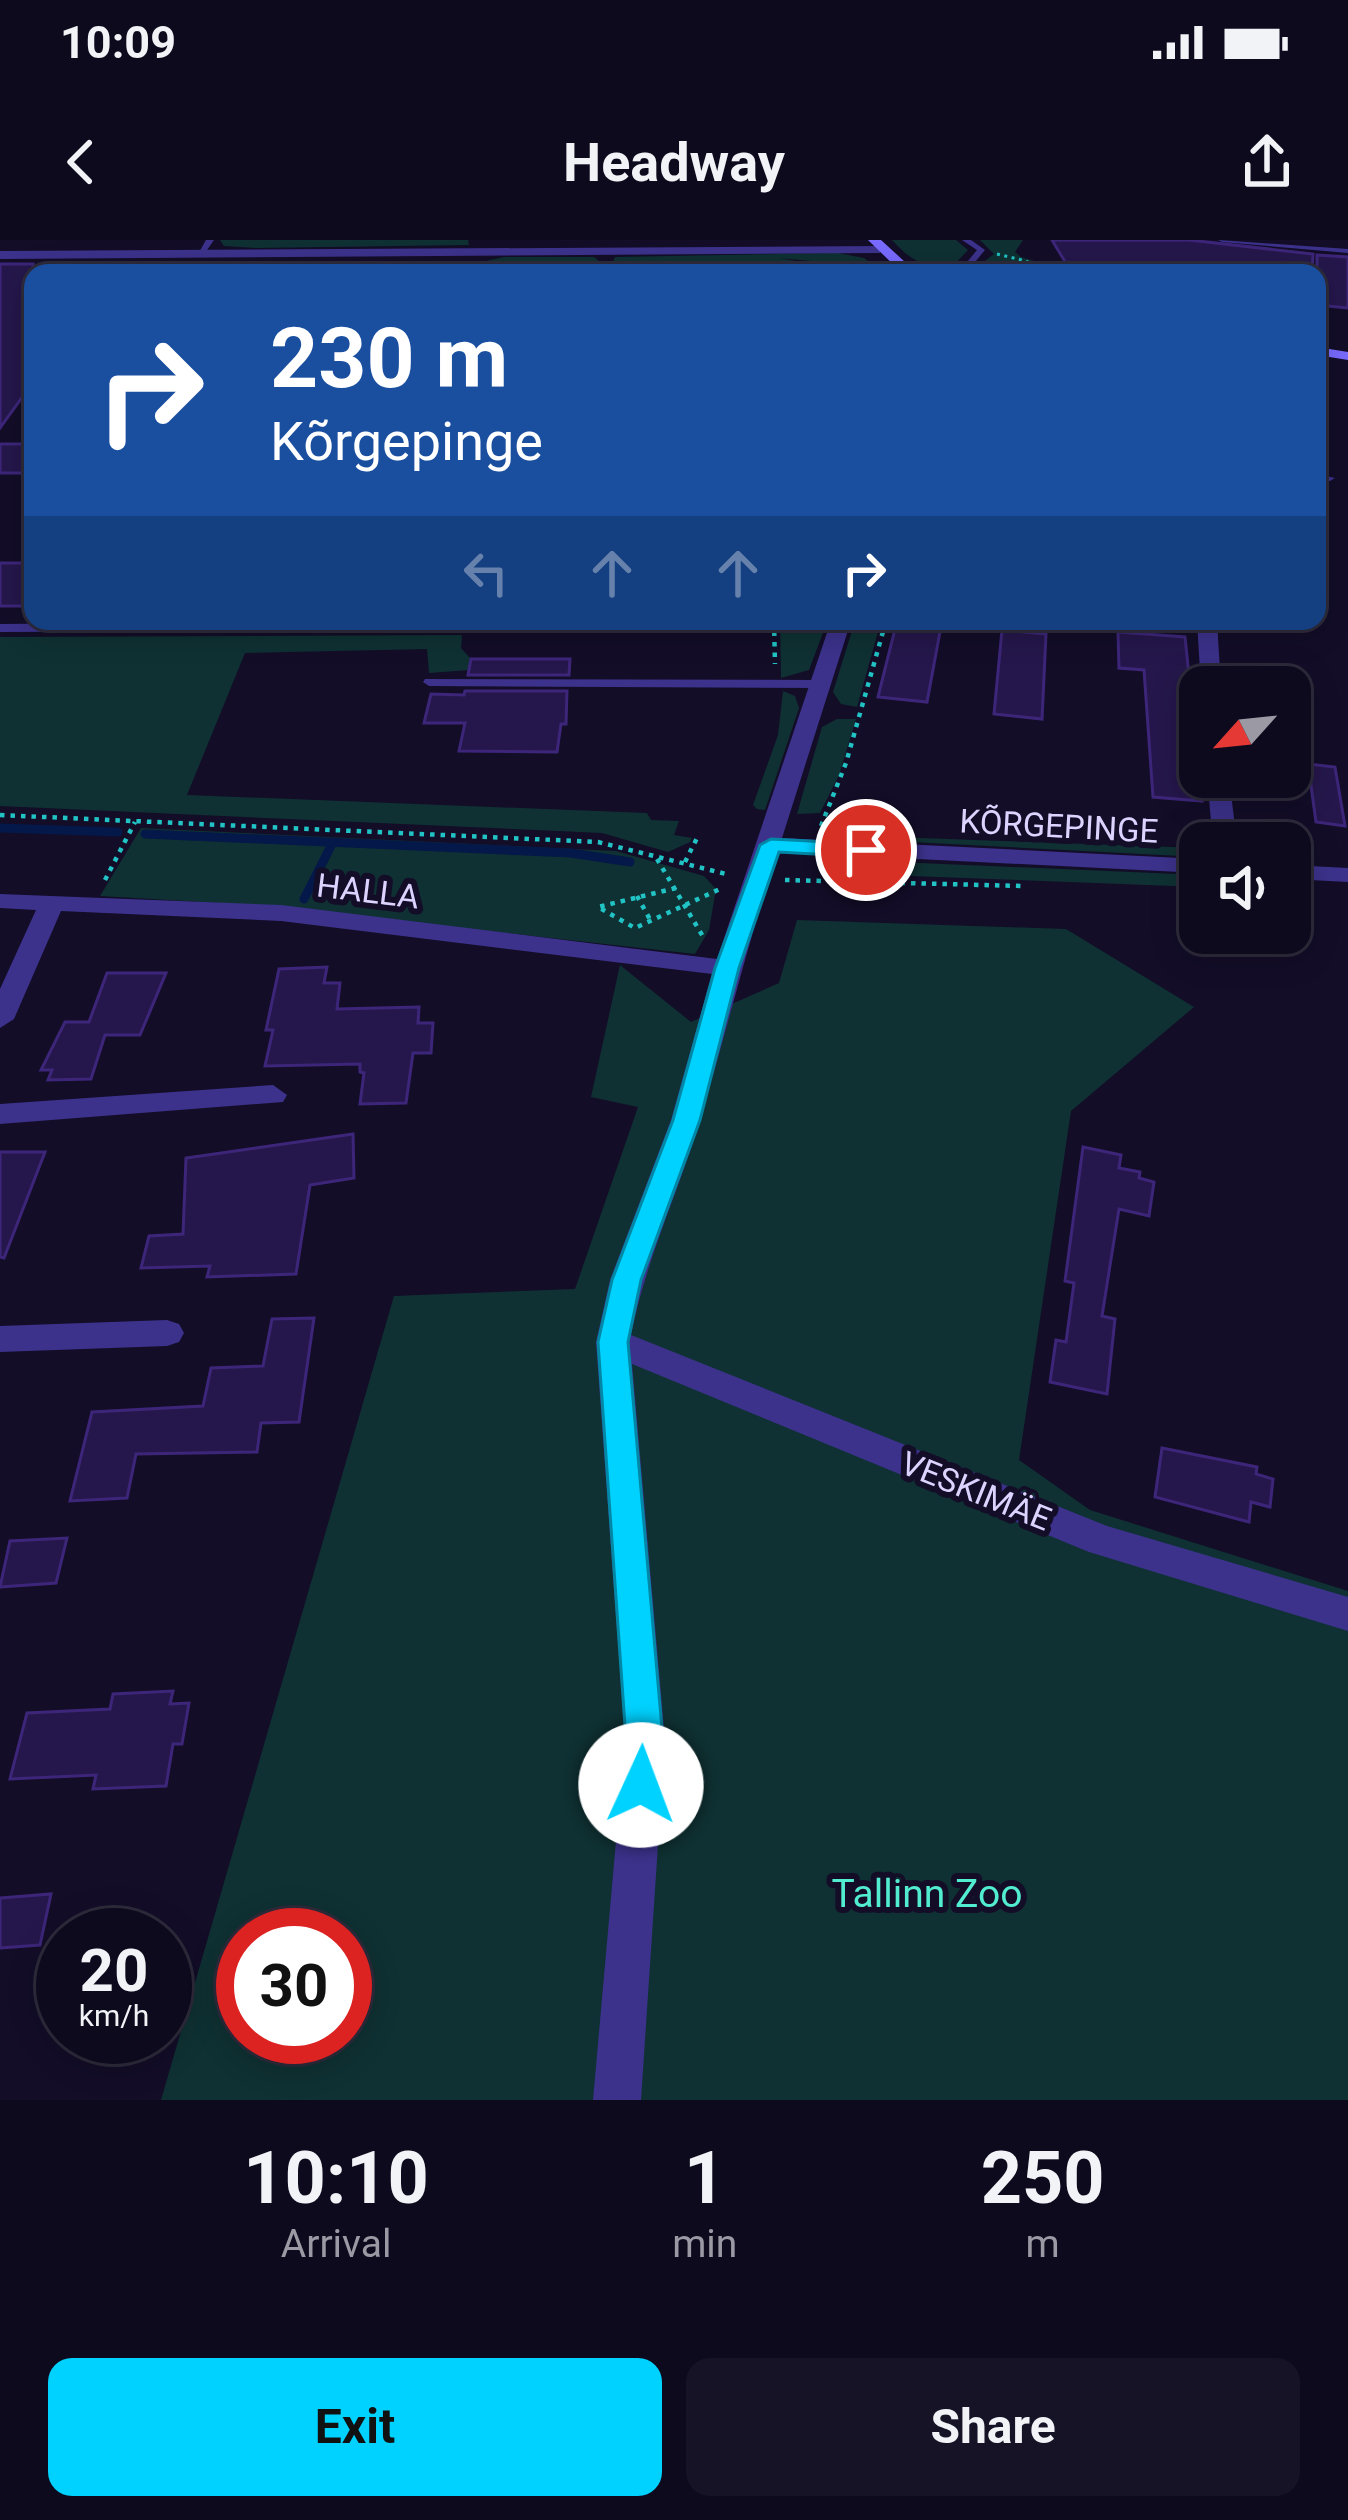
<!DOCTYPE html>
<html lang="en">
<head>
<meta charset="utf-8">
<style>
	:root { --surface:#0e0a1e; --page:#171327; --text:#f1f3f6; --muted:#9b9aa4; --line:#2e2b3c; --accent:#00d2ff }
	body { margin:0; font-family:Roboto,sans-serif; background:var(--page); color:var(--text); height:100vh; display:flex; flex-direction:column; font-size:45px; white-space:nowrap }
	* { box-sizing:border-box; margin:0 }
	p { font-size:39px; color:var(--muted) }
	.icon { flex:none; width:66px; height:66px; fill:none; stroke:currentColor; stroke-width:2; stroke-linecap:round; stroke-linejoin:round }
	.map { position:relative; height:1860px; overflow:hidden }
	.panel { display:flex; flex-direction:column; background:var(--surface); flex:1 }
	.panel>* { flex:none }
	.hud { position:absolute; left:24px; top:24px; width:1302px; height:366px; border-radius:24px; box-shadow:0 6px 30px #0003,0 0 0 3px var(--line); background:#1a4fa0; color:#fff; overflow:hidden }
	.needle { width:78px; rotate:243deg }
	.controls { position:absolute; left:1179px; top:426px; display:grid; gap:24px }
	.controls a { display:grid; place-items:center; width:132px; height:132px; border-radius:24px; background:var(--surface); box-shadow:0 6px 30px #0003,0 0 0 3px var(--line); font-size:60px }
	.speed { position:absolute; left:36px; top:1668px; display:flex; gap:24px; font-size:60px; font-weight:700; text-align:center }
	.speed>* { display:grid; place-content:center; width:156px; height:156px; border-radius:50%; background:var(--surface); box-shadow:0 6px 30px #0003,0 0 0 3px var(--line); line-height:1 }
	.speed small { font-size:30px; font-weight:400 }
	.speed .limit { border:18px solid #d22; background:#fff; color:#111 }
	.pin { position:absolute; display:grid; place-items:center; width:102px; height:102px; color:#fff; margin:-51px; border:6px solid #fff; border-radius:50%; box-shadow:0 3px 12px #0007 }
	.me { position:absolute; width:132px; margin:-66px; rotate:2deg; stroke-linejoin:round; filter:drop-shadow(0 0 9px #0008) }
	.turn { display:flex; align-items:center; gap:42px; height:252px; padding:0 48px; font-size:54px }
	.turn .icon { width:156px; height:156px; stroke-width:2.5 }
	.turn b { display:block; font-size:84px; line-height:102px }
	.lanes { display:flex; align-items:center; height:114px; padding:0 48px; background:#0003; justify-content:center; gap:60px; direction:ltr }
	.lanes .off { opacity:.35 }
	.eta { display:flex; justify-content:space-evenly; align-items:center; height:204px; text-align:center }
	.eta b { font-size:72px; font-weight:700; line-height:84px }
	.primary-button { display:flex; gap:24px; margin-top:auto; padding:24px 48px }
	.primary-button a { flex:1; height:138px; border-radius:24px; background:var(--accent); color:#111; font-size:48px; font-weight:700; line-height:138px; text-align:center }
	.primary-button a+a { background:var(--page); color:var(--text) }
	.status { display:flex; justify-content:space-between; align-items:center; height:84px; padding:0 60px; background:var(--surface); direction:ltr }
	.status svg { height:33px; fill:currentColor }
	header { display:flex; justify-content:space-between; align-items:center; height:156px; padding:0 48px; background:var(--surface); font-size:54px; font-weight:700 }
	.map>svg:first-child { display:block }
	.green { fill:#0f3133; fill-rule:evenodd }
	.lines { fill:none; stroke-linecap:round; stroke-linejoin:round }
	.stream { stroke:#041849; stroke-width:9 }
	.building { fill:#25174b; stroke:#3d267a; stroke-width:3 }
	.path-far1 { stroke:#21c3c5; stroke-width:3; stroke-dasharray:3 4.5; stroke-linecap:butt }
	.path { stroke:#21c3c5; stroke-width:4.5; stroke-dasharray:4.5 6; stroke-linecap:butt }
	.service { fill:#3c328c; fill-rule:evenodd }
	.minor { fill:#3c328c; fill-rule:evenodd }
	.secondary { fill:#796bff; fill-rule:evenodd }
	.route { fill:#00d2ff; stroke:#0088a6; stroke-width:3 }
	.labels { text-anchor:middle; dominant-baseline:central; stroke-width:12; stroke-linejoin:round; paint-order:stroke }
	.street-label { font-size:33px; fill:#dcd4ff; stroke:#130d28 }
	.near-park-label { font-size:39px; fill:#52edd1; stroke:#130d28 }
</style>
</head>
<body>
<div class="status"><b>10:09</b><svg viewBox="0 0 49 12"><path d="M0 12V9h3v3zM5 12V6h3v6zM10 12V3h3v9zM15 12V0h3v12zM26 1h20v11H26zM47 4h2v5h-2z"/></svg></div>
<header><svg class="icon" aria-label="back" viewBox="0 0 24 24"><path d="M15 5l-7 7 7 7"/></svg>Headway<svg class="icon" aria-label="share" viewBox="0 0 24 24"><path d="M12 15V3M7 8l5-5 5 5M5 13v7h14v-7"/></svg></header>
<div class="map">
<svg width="1348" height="1860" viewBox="0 0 1348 1860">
	<rect width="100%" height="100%" fill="#130d28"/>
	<g class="green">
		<polygon points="220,0 468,0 469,5 256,8 224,6"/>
		<path d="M 892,0 L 956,0 L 968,10 L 952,27 C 925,29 910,20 892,0 Z"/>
		<polygon points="980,0 1023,0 1015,12 1021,17 1074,33 969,33 994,14"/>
		<polygon points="838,13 864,18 876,27 778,18 872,33 633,33 612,24 615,17"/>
		<polygon points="504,17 594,17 599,21 599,33 484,33 486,21"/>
		<polygon points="780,381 809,382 824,390 809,430 781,438"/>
		<polygon points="855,381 881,381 857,467 841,464 833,452"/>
		<polygon points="462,395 461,408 471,419 469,430 429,433 427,409 245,413 187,555 647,573 651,580 679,581 674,595 692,598 690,602 668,612 602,593 0,566 0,397"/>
		<polygon points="783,451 795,456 799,468 765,570 757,569 753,565 778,495"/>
		<polygon points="837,479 856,479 839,535 820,573 797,574 822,487"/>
		<polygon points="141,588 616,611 704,636 716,649 709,690 695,714 254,665 100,656"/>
		<polygon points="834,595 1200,608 1200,617 832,598"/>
		<polygon points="828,619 1200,635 1200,647 831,633"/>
		<path d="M 797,680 L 1066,689 L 1194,767 L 1071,871 L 1019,1220 L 1090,1270 L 1348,1351 L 1348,1860 L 161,1860 L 394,1056 L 575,1049 L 638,867 L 591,857 L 620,725 L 691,782 L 779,743 ZM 243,1695 L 345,1695 L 345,1797 L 243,1797 Z"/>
	</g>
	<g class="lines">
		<g class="stream">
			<polyline points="0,588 118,592"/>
			<polyline points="145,594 571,613 630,622"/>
			<polyline points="304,659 333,602"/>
		</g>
	</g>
	<g class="building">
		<polygon points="1052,0 1189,0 1313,14 1312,33 1081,33 1070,30"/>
		<polygon points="1317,15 1348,17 1348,68 1317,65"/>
		<polygon points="0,24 33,24 33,142 0,188"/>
		<rect x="0" y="204" width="33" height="29"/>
		<rect x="0" y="323" width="33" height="43"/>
		<polygon points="897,381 942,381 927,462 878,457"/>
		<polygon points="1002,390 1046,394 1042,479 994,474"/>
		<polygon points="1118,392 1185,397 1202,561 1153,557 1144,430 1119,428"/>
		<polygon points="471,419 570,419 569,435 468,435"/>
		<polygon points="465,451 567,451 566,484 561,484 557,512 459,511 465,483 424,483 431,454 464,455"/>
		<polygon points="1308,524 1335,527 1345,586 1316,582"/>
		<polygon points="327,727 324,743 340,743 337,769 419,767 418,783 433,783 431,813 413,813 406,863 360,864 364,833 360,832 360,824 265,826 273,790 266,790 279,729"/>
		<polygon points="107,733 166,733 140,795 105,795 91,839 48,840 52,830 41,830 65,782 89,782"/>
		<polygon points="353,894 354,938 310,945 296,1034 207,1037 210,1026 141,1028 149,996 183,994 186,918"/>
		<polygon points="1083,907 1121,915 1119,928 1140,932 1139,938 1154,942 1149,976 1119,969 1102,1076 1115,1079 1107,1154 1050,1142 1056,1100 1066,1102 1074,1043 1065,1041"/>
		<polygon points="0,912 45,912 4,1018 0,1017"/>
		<polygon points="314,1078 299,1182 261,1183 257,1212 136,1214 127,1258 70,1261 92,1172 203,1166 211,1128 263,1126 272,1079"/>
		<polygon points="1162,1208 1257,1227 1256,1234 1273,1239 1270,1267 1251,1262 1249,1282 1155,1257"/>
		<polygon points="67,1298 56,1343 0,1347 10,1301"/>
		<polygon points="173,1451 170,1464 189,1463 182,1504 173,1504 166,1546 93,1549 96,1535 10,1539 27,1473 110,1469 113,1454"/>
		<polygon points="51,1654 40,1705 0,1708 0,1658"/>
	</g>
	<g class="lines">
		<g class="path-far1">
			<polyline points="997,14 1026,21 1046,33"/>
			<polyline points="1317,86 1329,82"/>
		</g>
		<g class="path">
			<polyline points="774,381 775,424"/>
			<polyline points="0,575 598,602 730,635"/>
			<polyline points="821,586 846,523 886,381"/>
			<polyline points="657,619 705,700"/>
			<polyline points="685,622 697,598"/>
			<polyline points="105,640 135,582"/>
			<polyline points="785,640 1023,646"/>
			<polyline points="676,648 598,667 635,688 722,648"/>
			<polyline points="637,656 652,683"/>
		</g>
		<g class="service">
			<polygon points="206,0 214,0 203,16 197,16"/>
			<polygon points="962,0 971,0 985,10 966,33 958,33 977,10"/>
			<polygon points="1218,0 1348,9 1348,13 1222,2"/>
			<polygon points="406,28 478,28 482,30 409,32"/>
			<polygon points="1317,234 1335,238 1330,241 1317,240"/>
			<polygon points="334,381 425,381 419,385 276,391 0,392 0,384"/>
			<polygon points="425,439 820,440 826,444 820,448 429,446 423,442"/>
			<polygon points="1290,495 1302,497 1304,500 1297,504 1290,503"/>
		</g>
		<g class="minor">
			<polygon points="885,6 880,13 0,19 0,11"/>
			<path d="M 831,381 L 851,381 L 782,598 L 1200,619 L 1200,633 L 777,612 C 749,700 727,789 701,877 C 679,951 646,1019 631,1095 L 1107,1286 L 1348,1357 L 1348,1391 L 1089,1312 L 632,1124 L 665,1500 L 641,1860 L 593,1860 L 625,1500 L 596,1102 L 610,1040 L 671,880 L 712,734 L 281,681 L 61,671 L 14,779 L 0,788 L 0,749 L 36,670 L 0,668 L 0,654 L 281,665 L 717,719 Z"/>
			<polygon points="1197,381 1217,381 1221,447 1201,447"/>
			<polygon points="1207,537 1229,537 1237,603 1213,603"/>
			<polygon points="1290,625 1348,628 1348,642 1290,639"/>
			<polygon points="273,845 287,855 283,862 0,884 0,864"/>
			<polygon points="167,1080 179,1084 184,1093 179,1102 167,1106 0,1112 0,1086"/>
		</g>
		<g class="secondary">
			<polygon points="868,0 881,0 917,33 902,33"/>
			<polygon points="1317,107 1348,112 1348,120 1317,115"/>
		</g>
	</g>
	<polygon class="route" points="771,599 866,604 877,610 866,617 779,612 739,728 700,880 641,1040 628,1102 663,1500 654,1558 641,1564 628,1558 622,1545 626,1500 598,1102 612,1040 673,880 715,728 760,605"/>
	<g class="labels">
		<g class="street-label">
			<text transform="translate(1059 586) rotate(3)">KÕRGEPINGE</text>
			<text transform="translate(368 651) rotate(7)">HALLA</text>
			<text transform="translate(976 1251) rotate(22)">VESKIMÄE</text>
		</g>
		<g class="near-park-label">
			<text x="927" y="1654">Tallinn Zoo</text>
		</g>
	</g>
</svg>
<div class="controls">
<a><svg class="needle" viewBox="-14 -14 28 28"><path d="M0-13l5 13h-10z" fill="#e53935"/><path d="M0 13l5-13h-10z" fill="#9b9aa4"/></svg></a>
<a><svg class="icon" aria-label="sound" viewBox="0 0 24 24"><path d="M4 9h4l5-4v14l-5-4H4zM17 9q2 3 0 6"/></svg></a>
</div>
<div class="speed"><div>20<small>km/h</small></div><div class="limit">30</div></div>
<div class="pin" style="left:866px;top:610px;background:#d93025"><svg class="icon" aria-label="arrive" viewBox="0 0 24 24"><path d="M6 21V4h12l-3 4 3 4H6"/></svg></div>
<svg class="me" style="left:641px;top:1545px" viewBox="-20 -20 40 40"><circle r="19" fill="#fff"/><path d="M0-13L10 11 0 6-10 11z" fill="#00d2ff"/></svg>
<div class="hud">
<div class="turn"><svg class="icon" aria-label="right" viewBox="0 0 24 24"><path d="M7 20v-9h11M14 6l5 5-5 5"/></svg><div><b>230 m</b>Kõrgepinge</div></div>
<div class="lanes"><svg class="icon off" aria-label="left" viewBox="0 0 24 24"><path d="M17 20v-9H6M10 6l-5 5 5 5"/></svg><svg class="icon off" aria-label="ahead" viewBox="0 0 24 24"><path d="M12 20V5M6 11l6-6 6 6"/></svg><svg class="icon off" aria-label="ahead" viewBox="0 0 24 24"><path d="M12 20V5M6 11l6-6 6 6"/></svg><svg class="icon" aria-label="right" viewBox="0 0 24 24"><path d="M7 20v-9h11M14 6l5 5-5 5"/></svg></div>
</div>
</div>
<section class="panel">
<div class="eta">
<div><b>10:10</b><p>Arrival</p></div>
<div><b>1</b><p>min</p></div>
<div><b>250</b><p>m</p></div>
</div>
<div class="primary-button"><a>Exit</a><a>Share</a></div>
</section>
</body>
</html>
